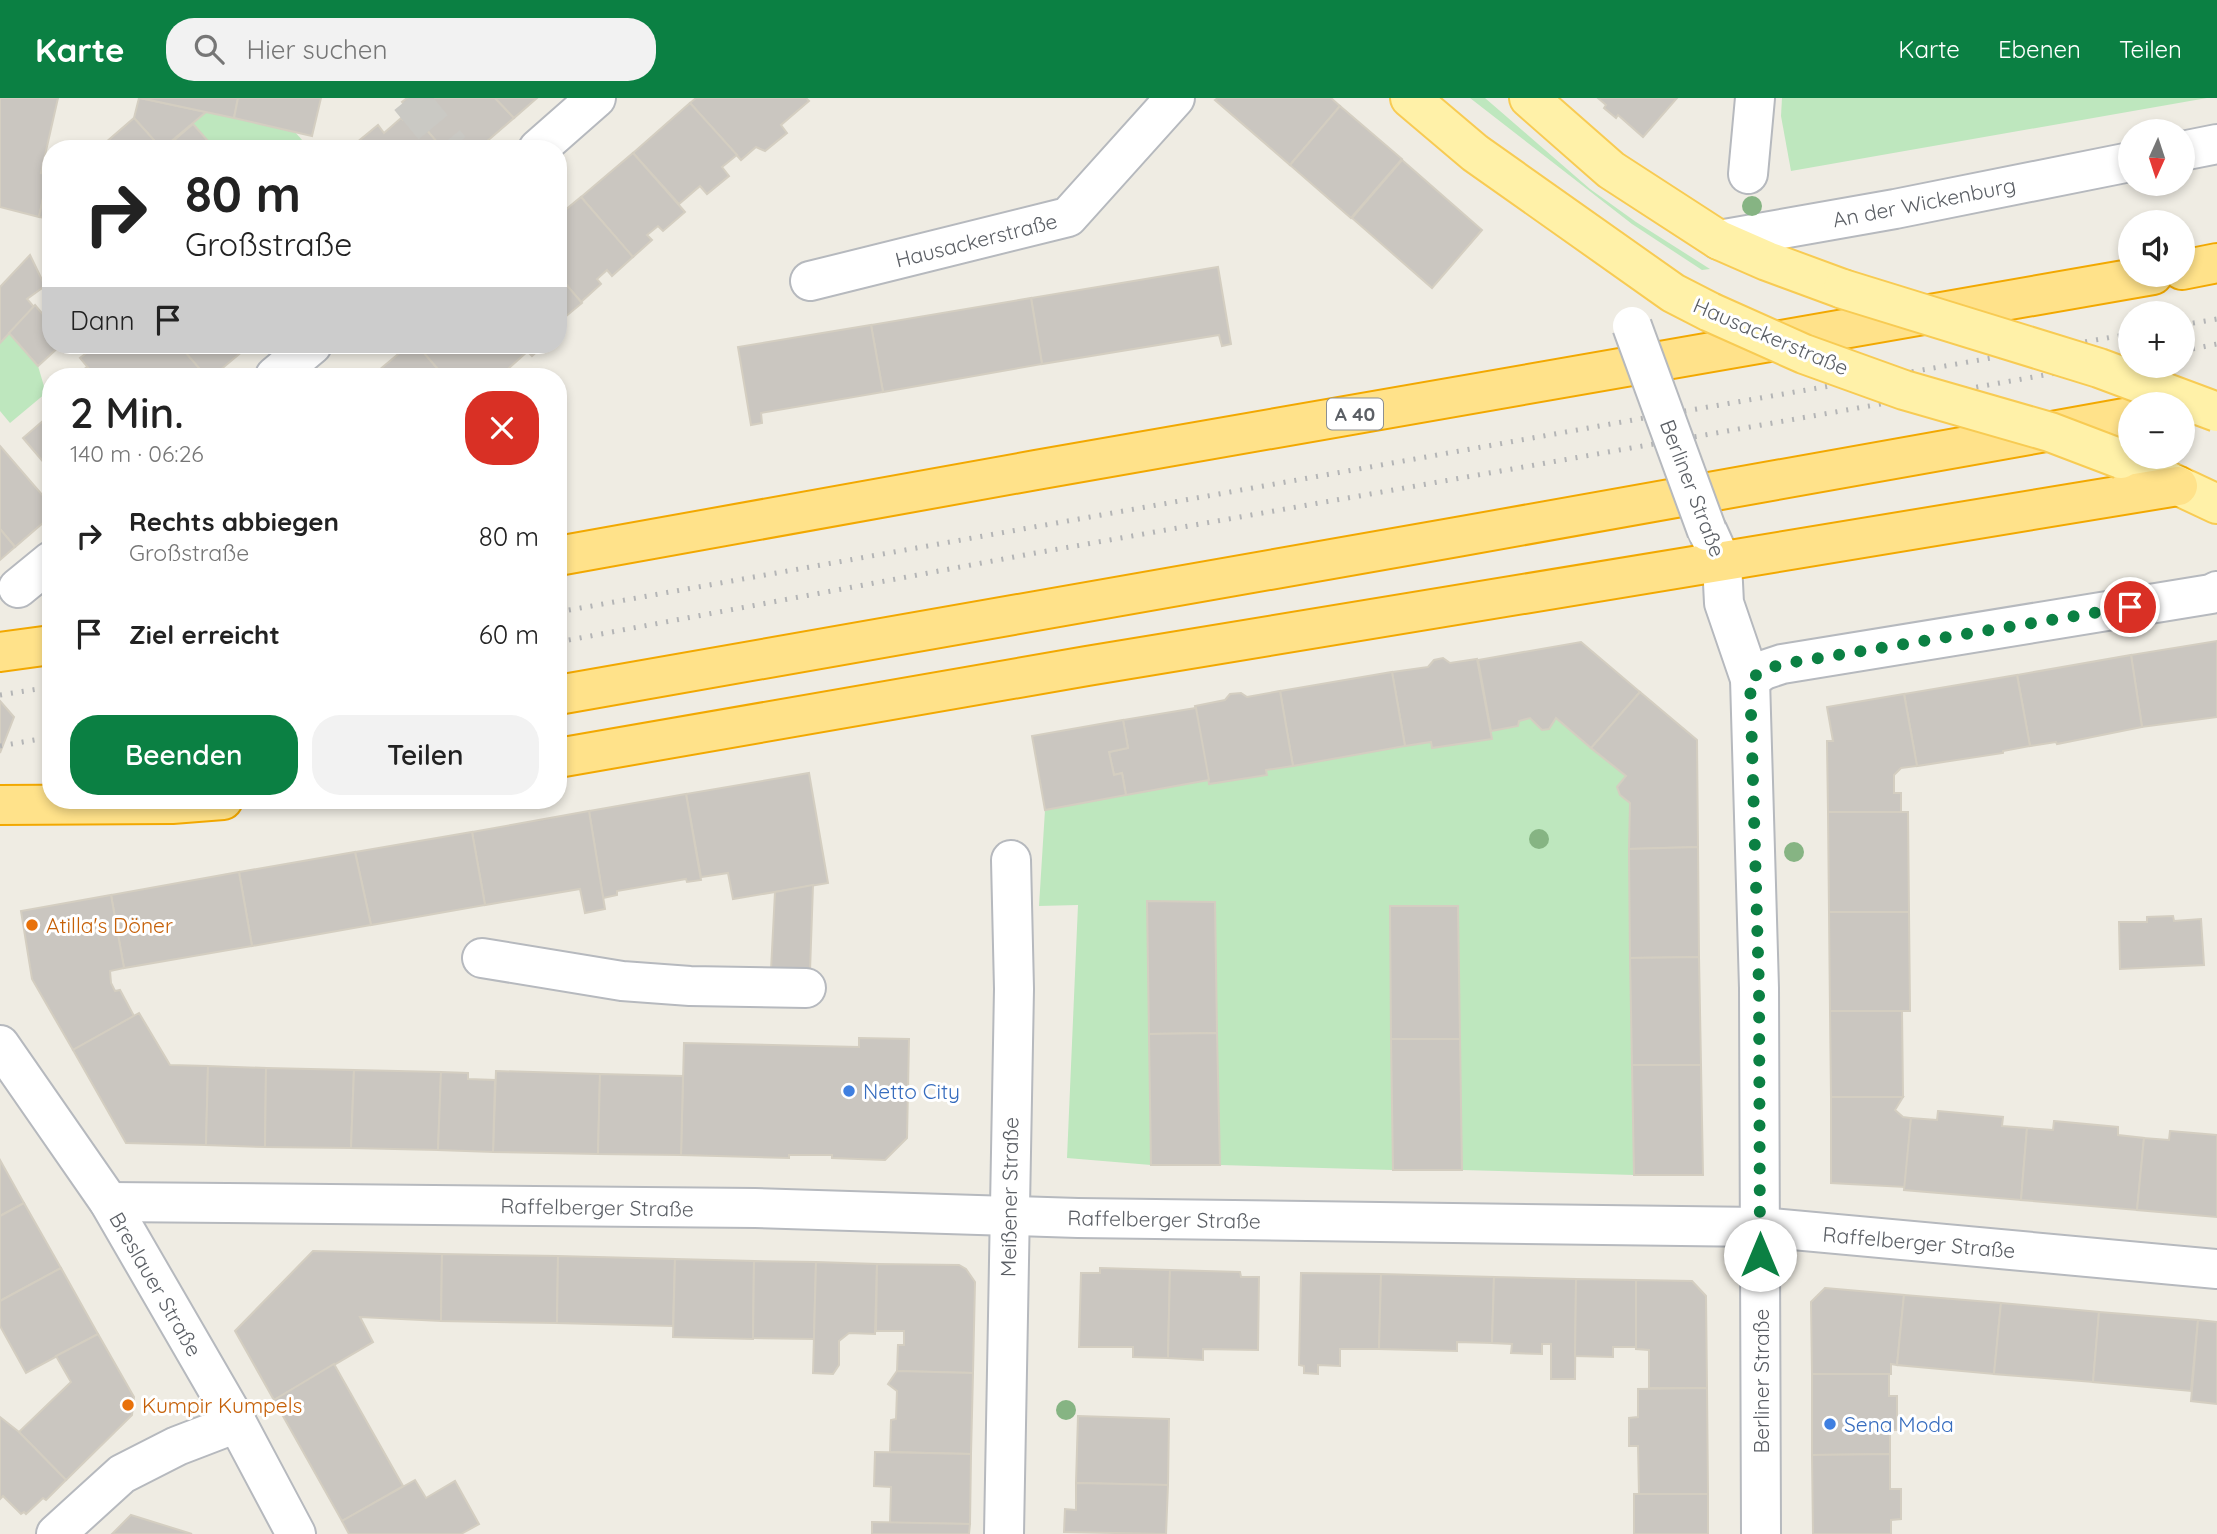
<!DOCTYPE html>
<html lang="de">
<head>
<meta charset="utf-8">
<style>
	:root { --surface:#fff; --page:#f2f2f2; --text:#222; --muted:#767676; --accent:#0b8043 }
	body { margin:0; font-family:Quicksand,sans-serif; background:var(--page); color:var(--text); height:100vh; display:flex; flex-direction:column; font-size:26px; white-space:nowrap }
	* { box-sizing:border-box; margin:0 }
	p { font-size:23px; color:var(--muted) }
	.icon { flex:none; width:38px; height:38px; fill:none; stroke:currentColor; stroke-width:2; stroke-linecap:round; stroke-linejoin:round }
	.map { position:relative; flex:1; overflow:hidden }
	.sheet { position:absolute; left:42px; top:270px; width:525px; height:441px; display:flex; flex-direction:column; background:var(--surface); border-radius:28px; box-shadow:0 4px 10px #0003 }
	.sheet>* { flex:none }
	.hud { position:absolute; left:42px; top:42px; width:525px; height:214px; border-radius:28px; box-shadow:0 4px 10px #0003; background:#fff; color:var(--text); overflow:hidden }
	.needle { width:46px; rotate:183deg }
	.fabs { position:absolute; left:2118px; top:21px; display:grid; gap:14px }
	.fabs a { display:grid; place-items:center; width:77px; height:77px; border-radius:50%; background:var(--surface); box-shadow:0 4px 10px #0003; font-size:35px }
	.pin { position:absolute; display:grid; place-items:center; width:60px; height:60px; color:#fff; margin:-30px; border:4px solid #fff; border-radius:50%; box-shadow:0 2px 7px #0007 }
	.me { position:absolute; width:77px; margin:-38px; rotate:0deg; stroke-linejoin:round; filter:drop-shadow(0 0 5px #0008) }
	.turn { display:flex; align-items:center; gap:24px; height:147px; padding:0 28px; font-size:32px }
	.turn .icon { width:91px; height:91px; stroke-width:2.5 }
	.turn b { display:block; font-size:49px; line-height:60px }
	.then { display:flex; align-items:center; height:66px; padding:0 28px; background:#0003; gap:14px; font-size:26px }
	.round { display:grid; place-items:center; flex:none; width:74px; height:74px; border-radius:28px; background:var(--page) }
	.headline { display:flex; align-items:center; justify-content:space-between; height:119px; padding:0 28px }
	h1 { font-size:42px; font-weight:600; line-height:52px }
	.action { display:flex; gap:14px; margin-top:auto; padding:14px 28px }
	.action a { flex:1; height:80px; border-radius:28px; background:var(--accent); color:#fff; font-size:28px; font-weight:600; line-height:80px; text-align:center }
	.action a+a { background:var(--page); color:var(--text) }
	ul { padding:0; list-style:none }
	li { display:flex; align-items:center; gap:21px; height:98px; padding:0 28px }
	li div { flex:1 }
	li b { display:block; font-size:26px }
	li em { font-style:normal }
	header { display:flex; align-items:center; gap:42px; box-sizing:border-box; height:98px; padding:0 35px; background:var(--accent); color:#fff }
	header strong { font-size:33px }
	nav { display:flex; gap:38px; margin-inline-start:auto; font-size:24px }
	.search { width:490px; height:63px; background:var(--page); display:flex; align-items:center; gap:18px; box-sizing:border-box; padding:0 24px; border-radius:28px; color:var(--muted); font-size:26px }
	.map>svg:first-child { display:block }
	.green { fill:#bee7be }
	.building { fill:#cac6c0; stroke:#d4cec1; stroke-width:2 }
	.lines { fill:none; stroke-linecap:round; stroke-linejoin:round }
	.minor-tunnel { stroke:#cac9c4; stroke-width:38; stroke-dasharray:38 19; stroke-linecap:butt }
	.minor-casing { stroke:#b6b9be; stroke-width:42 }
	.major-casing { stroke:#f8cb53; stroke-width:42 }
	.highway-casing { stroke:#f2a800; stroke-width:42 }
	.minor { stroke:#fff; stroke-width:38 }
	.major { stroke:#fff1a8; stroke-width:38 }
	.highway { stroke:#ffe28a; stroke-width:38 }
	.rail { stroke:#b4b5b6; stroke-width:5; stroke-dasharray:2 9; stroke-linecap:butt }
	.minor-bridge-casing { stroke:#b6b9be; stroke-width:42; stroke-linecap:butt }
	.major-bridge-casing { stroke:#f8cb53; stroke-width:42; stroke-linecap:butt }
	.minor-bridge { stroke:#fff; stroke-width:38 }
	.major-bridge { stroke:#fff1a8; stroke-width:38 }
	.tree { fill:#86b483 }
	.route { stroke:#0b8043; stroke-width:12; stroke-dasharray:0 21.6 }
	.food-dot { fill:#e8710a; stroke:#fff; stroke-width:2.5 }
	.shop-dot { fill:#3f7fe0; stroke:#fff; stroke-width:2.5 }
	.labels { text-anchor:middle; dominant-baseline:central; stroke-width:6; stroke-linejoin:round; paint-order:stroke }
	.shield { fill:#fff; stroke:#8c8f93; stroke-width:2 }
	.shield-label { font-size:19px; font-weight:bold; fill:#5b5f65 }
	.street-label { font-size:21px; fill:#5b5f65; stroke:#fff }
	.food-label { font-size:21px; fill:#c56008; stroke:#fff; text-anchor:start }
	.shop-label { font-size:21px; fill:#366cbe; stroke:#fff; text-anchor:start }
</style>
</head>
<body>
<header>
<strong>Karte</strong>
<div class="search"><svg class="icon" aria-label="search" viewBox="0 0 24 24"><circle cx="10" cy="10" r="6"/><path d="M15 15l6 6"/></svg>Hier suchen</div>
<nav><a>Karte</a><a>Ebenen</a><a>Teilen</a></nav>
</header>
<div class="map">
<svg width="2217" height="1436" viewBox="0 0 2217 1436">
	<rect width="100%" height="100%" fill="#efece3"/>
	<g class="green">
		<polygon points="1470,0 1485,0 1590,91 1636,124 1710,171 1702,172 1632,126"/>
		<polygon points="1782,0 2207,0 1791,73 1781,18"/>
		<polygon points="206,14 295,34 310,51 215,51 193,26"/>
		<polygon points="9,235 38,268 46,295 10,325 0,313 0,245"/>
		<polygon points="1530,620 1542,632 1549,631 1556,620 1626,678 1617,689 1620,697 1630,705 1629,751 1634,1077 1462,1072 1457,808 1390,808 1393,1072 1220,1067 1214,804 1147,803 1151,1067 1067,1060 1078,807 1039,808 1045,712 1209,682 1210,686 1266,677 1266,672 1431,644 1492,641 1491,633 1518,628 1519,623"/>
	</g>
	<g class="building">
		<polygon points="0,0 58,0 41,75 48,77 39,119 0,109"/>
		<polygon points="139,0 140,0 206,14 162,51 134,20"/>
		<polygon points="140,0 238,0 234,20"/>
		<polygon points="238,0 321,0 312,38 234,20"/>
		<polygon points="407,0 495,0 514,20 478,51 443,51 402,4"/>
		<polygon points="495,0 537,0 514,20"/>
		<polygon points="696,0 806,0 809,3 781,27 787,35 765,53 756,49 741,62 690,5"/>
		<polygon points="1218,0 1331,0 1340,8 1290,67 1215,2"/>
		<polygon points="1598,0 1677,0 1643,39 1618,17 1616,20 1604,10 1606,7"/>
		<polygon points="690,5 737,57 722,69 729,78 707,96 700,88 679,106 633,55"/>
		<polygon points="1340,8 1402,61 1351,120 1290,67"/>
		<polygon points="412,15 443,51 359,51 355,46 378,27 384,35 401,20 403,22"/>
		<polygon points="134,20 162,51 108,51 104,46"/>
		<polygon points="193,26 215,51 164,51"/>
		<polygon points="633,55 685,114 663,133 658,128 647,137 652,142 633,159 581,99"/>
		<polygon points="1402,62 1482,132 1432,190 1352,120"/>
		<polygon points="48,77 51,78 51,121 39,119"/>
		<polygon points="581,99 633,159 612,178 607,172 597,181 601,186 581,204 558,177 558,118"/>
		<polygon points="30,157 45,188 27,201 34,209 0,245 0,189"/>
		<polygon points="1218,169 1231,246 1222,248 1219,237 1042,266 1031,200"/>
		<polygon points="558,177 582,205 559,224 564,229 558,234"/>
		<polygon points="1031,200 1042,266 883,294 871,227"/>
		<polygon points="35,207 51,226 51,247 61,247 38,268 9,235"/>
		<polygon points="871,227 883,294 761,315 762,325 751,327 738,249"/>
		<polygon points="97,247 102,247 108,253 114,247 179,247 206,278 95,278 80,260"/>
		<polygon points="179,247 250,247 213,278 206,278"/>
		<polygon points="409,247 417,247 444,278 372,278"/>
		<polygon points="417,247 508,247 513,253 521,247 527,254 500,278 444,278"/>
		<polygon points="521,247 544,247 532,258"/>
		<polygon points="87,269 95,278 76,278"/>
		<polygon points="51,316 51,373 23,340"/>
		<polygon points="0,348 51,407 51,418 15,449 0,431"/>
		<polygon points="0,431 15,449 0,462"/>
		<polygon points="2217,543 2217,619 2142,629 2131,557"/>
		<polygon points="1581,544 1640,594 1591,650 1556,620 1549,631 1542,632 1530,620 1519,623 1518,628 1491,633 1478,562"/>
		<polygon points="2131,557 2142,629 2057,646 2056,644 2030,648 2017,577"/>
		<polygon points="1443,560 1450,565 1477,561 1492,641 1432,650 1431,644 1405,648 1392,574 1428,569 1434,562"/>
		<polygon points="1392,574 1405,648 1293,668 1280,593"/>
		<polygon points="2017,577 2030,648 2003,653 2003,655 1917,668 1904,596"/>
		<polygon points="1280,593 1293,668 1266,672 1267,677 1209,686 1195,608 1225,602 1230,596 1241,595 1247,599"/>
		<polygon points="1640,594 1697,642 1698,749 1629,751 1630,705 1620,697 1617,689 1626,678 1591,650"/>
		<polygon points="1904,596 1917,668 1901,670 1894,677 1894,695 1901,695 1901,714 1828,714 1827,643 1833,643 1827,609"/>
		<polygon points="0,603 14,619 0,655"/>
		<polygon points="1196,610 1209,682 1126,697 1122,675 1114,677 1109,654 1128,650 1123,622"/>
		<polygon points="1123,622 1128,650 1109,654 1114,677 1122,675 1126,697 1045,712 1032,638"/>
		<polygon points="809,675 828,785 733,801 728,775 701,779 686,696"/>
		<polygon points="686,696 701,782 687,784 686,781 617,793 617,797 603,800 589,713"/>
		<polygon points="589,713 605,811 585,815 580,791 485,807 472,734"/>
		<polygon points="1828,714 1908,714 1909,814 1829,814"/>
		<polygon points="472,734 485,807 371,827 355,754"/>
		<polygon points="1698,749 1699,859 1630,860 1629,751"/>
		<polygon points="355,754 371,827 252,848 239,774"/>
		<polygon points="239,774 252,848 124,870 111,797"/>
		<polygon points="813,787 810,873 771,872 775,794"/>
		<polygon points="111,797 124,870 110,873 111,885 115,893 120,892 134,918 73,952 32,881 21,813"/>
		<polygon points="1147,803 1215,804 1217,935 1149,936"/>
		<polygon points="1390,808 1458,808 1460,941 1391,941"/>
		<polygon points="1829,814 1909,814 1910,913 1830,913"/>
		<polygon points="2173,818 2174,823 2201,821 2204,867 2120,871 2119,824 2147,824 2147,819"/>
		<polygon points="1699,859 1701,967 1632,967 1630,860"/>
		<polygon points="1830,913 1902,913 1903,999 1831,999"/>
		<polygon points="139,915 170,967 208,968 206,1047 126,1045 73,952"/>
		<polygon points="1217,935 1220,1067 1151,1067 1149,936"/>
		<polygon points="859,940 909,941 907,1040 885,1062 832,1060 832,1057 789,1057 789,1060 681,1057 684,945 859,949"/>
		<polygon points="1391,941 1460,941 1462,1072 1393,1072"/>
		<polygon points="1632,967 1701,967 1703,1077 1634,1077"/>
		<polygon points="208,968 266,970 265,1049 206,1047"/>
		<polygon points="266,970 354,972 351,1050 265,1049"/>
		<polygon points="354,972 441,974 438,1052 351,1050"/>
		<polygon points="496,973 600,976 598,1056 493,1054"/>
		<polygon points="441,974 468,975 468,981 495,982 493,1054 438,1052"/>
		<polygon points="600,976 683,978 681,1057 598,1056"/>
		<polygon points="1831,999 1903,999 1895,1012 1903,1019 1911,1020 1905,1089 1831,1085"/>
		<polygon points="1938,1013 2003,1019 2002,1028 2027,1030 2021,1102 1904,1092 1911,1020 1937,1022"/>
		<polygon points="2054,1023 2118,1029 2118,1037 2144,1040 2137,1112 2021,1102 2027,1030 2053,1032"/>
		<polygon points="2170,1033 2217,1037 2217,1119 2137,1112 2144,1040 2169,1042"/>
		<polygon points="0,1062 24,1105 0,1118"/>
		<polygon points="24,1105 61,1170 0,1203 0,1118"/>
		<polygon points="313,1153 442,1156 441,1223 360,1219 373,1244 274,1302 235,1233"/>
		<polygon points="442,1156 558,1158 557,1225 441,1223"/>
		<polygon points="558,1158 675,1161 673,1228 557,1225"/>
		<polygon points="675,1161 754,1163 753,1241 673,1239"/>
		<polygon points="754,1163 816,1164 814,1241 753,1240"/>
		<polygon points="816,1164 877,1166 875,1236 849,1235 839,1243 839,1267 833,1276 813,1275"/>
		<polygon points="877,1166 959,1167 966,1171 975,1184 973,1275 897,1273 898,1247 904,1247 904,1233 876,1233"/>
		<polygon points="61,1170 98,1236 26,1275 0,1228 0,1203"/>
		<polygon points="1100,1170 1170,1172 1168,1260 1133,1259 1133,1249 1079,1249 1081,1175 1100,1175"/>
		<polygon points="1170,1172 1240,1174 1241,1179 1259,1179 1258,1252 1203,1251 1203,1262 1168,1260"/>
		<polygon points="1301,1175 1381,1176 1379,1251 1340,1251 1340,1268 1318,1267 1318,1276 1304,1275 1304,1268 1299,1267"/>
		<polygon points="1381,1176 1494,1179 1492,1245 1457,1244 1457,1253 1379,1251"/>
		<polygon points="1494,1179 1576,1181 1575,1281 1551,1281 1551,1246 1542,1246 1542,1256 1511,1255 1512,1246 1492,1245"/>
		<polygon points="1576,1181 1636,1182 1636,1249 1613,1249 1613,1259 1575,1258"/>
		<polygon points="1636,1182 1692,1183 1706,1198 1707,1290 1649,1290 1649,1252 1636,1251"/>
		<polygon points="1825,1190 1904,1197 1897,1267 1891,1266 1891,1276 1812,1276 1811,1204"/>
		<polygon points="1904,1197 2001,1205 1994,1276 1897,1267"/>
		<polygon points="2001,1205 2099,1214 2093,1284 1994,1276"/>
		<polygon points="2099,1214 2198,1222 2191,1293 2093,1284"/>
		<polygon points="2198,1222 2217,1224 2217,1306 2191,1303"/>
		<polygon points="98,1236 134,1299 132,1317 66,1382 19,1334 71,1284 56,1258"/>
		<polygon points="334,1266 403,1388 342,1423 274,1302"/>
		<polygon points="897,1273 973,1275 971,1356 890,1354 891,1322 896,1321 897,1293 888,1286"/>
		<polygon points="1812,1276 1889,1276 1889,1298 1897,1298 1897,1332 1890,1332 1890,1356 1812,1357"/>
		<polygon points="1707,1290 1708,1396 1639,1396 1638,1348 1629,1348 1629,1320 1638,1319 1638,1291"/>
		<polygon points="1078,1318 1169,1321 1168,1387 1076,1385"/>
		<polygon points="0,1319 19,1334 66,1382 46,1402 43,1400 26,1416 24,1414 21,1416 3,1398 0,1401"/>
		<polygon points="875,1354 971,1356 970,1426 890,1425 891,1389 874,1388"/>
		<polygon points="1890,1356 1890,1391 1901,1391 1901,1421 1891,1422 1891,1436 1813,1436 1812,1357"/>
		<polygon points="415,1382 426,1400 455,1383 479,1426 461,1436 349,1436 342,1423"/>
		<polygon points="1076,1385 1168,1387 1166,1436 1064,1434 1065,1411 1076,1412"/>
		<rect x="1634" y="1396" width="74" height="40"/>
		<polygon points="131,1417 192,1436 112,1436"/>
		<polygon points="872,1424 970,1426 969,1436 872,1436"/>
	</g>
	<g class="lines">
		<polyline class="minor-tunnel" points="409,0 451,51"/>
		<defs>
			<g id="minor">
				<polyline points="538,51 596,0"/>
				<polyline points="2182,53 2217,46"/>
				<polyline points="1748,76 1755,0"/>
				<polyline points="1719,142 1895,111 2130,64"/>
				<polyline points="810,183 1068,119 1175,0"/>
				<polyline points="275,278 312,247"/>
				<polyline points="1708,434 1722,465 1724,505 1750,581 1759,890 1761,1436"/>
				<polyline points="18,490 51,463"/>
				<polyline points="1750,581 1764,572 1782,566 2211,496 2217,493"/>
				<polyline points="482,860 622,883 690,888 806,890"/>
				<polyline points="0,947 109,1104 237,1325 296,1436"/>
				<polyline points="109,1104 755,1110 1078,1120 1760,1129 2217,1171"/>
				<polyline points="56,1436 122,1376 177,1348 237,1325"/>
				<polyline points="1004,1436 1014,891 1011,762"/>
			</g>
			<g id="major">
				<polyline points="1410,0 1475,55 1673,195 1710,214"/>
				<polyline points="1529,0 1611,72 1719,142 1767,163 1843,191"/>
				<polyline points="2121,361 2217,406"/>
			</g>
			<g id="highway">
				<polyline points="2182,172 2217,165"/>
				<polyline points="558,458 1036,372 2153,177"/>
				<polyline points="0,554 51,547"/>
				<polyline points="558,597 1457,439 2130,319"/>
				<polyline points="558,660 1087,568 2178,388"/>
				<polyline points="0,707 172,706 223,702"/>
			</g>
		</defs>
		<use href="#minor" class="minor-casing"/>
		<use href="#major" class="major-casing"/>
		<use href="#highway" class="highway-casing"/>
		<use href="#minor" class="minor"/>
		<use href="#major" class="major"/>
		<use href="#highway" class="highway"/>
		<g class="rail">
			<polyline points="2182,227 2217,221"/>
			<polyline points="2182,253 2217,246"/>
			<polyline points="558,514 1633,322 2130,236"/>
			<polyline points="558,544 1030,456 2130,262"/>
			<polyline points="0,597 51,589"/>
			<polyline points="0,648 51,639"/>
		</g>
		<defs>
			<polyline id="minor-bridge" points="1632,228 1707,433"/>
			<g id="major-bridge">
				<polyline points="1843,191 2099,270 2217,314"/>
				<polyline points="1710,214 1804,256 1904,292 2050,334 2121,361"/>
			</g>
		</defs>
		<use href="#minor-bridge" class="minor-bridge-casing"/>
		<use href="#major-bridge" class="major-bridge-casing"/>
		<use href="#minor-bridge" class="minor-bridge"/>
		<use href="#major-bridge" class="major-bridge"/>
	</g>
	<g class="tree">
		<circle cx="1752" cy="108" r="10"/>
		<circle cx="1539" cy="741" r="10"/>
		<circle cx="1794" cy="754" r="10"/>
		<circle cx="1066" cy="1312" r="10"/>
	</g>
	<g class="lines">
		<polyline class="route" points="1760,1157 1759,890 1750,581 1764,572 1782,566 2130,509"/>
	</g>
	<g class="food-dot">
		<circle cx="32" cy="827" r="7"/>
		<circle cx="128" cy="1307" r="7"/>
	</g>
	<g class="shop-dot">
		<circle cx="849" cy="993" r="7"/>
		<circle cx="1830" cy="1326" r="7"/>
	</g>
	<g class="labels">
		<rect class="shield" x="1327" y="300.5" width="56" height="31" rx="5"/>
		<g class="shield-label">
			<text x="1355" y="316">A 40</text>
		</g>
		<g class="street-label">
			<text transform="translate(1924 104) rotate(-11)">An der Wickenburg</text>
			<text transform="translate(976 142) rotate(-14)">Hausackerstraße</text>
			<text transform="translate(1771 238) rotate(23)">Hausackerstraße</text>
			<text transform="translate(1693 390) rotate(69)">Berliner Straße</text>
			<text transform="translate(1009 1099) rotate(-89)">Meißener Straße</text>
			<text transform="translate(597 1109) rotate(1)">Raffelberger Straße</text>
			<text transform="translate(1164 1121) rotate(1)">Raffelberger Straße</text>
			<text transform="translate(1919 1144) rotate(5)">Raffelberger Straße</text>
			<text transform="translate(156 1186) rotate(60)">Breslauer Straße</text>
			<text transform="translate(1761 1283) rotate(-90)">Berliner Straße</text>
		</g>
		<g class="food-label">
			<text x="46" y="827">Atilla's Döner</text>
			<text x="142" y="1307">Kumpir Kumpels</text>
		</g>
		<g class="shop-label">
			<text x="863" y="993">Netto City</text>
			<text x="1844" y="1326">Sena Moda</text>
		</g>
	</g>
</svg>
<div class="fabs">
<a><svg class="needle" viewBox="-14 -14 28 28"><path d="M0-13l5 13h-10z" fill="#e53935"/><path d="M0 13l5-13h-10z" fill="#767676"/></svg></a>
<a><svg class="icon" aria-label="sound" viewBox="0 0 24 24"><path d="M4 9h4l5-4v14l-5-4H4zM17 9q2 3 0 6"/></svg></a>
<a>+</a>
<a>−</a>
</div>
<div class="pin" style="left:2130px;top:509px;background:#d93025"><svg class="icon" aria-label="arrive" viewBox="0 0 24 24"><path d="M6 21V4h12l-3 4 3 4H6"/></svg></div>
<svg class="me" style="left:1760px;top:1157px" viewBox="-20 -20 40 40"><circle r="19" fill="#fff"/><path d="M0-13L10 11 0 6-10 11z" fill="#0b8043"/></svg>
<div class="hud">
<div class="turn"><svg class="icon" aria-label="right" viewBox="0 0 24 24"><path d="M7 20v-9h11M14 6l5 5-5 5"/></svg><div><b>80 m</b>Großstraße</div></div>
<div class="then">Dann<svg class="icon" aria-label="arrive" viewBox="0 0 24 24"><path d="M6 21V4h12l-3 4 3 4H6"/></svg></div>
</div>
<section class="sheet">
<div class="headline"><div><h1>2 Min.</h1><p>140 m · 06:26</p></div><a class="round" style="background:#d93025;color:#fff"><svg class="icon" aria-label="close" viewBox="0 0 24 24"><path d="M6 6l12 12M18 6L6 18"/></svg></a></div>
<ul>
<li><svg class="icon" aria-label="right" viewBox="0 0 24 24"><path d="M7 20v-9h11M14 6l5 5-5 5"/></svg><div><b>Rechts abbiegen</b><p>Großstraße</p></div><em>80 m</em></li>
<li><svg class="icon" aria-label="arrive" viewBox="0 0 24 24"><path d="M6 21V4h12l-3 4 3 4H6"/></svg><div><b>Ziel erreicht</b></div><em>60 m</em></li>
</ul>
<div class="action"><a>Beenden</a><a>Teilen</a></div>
</section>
</div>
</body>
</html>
